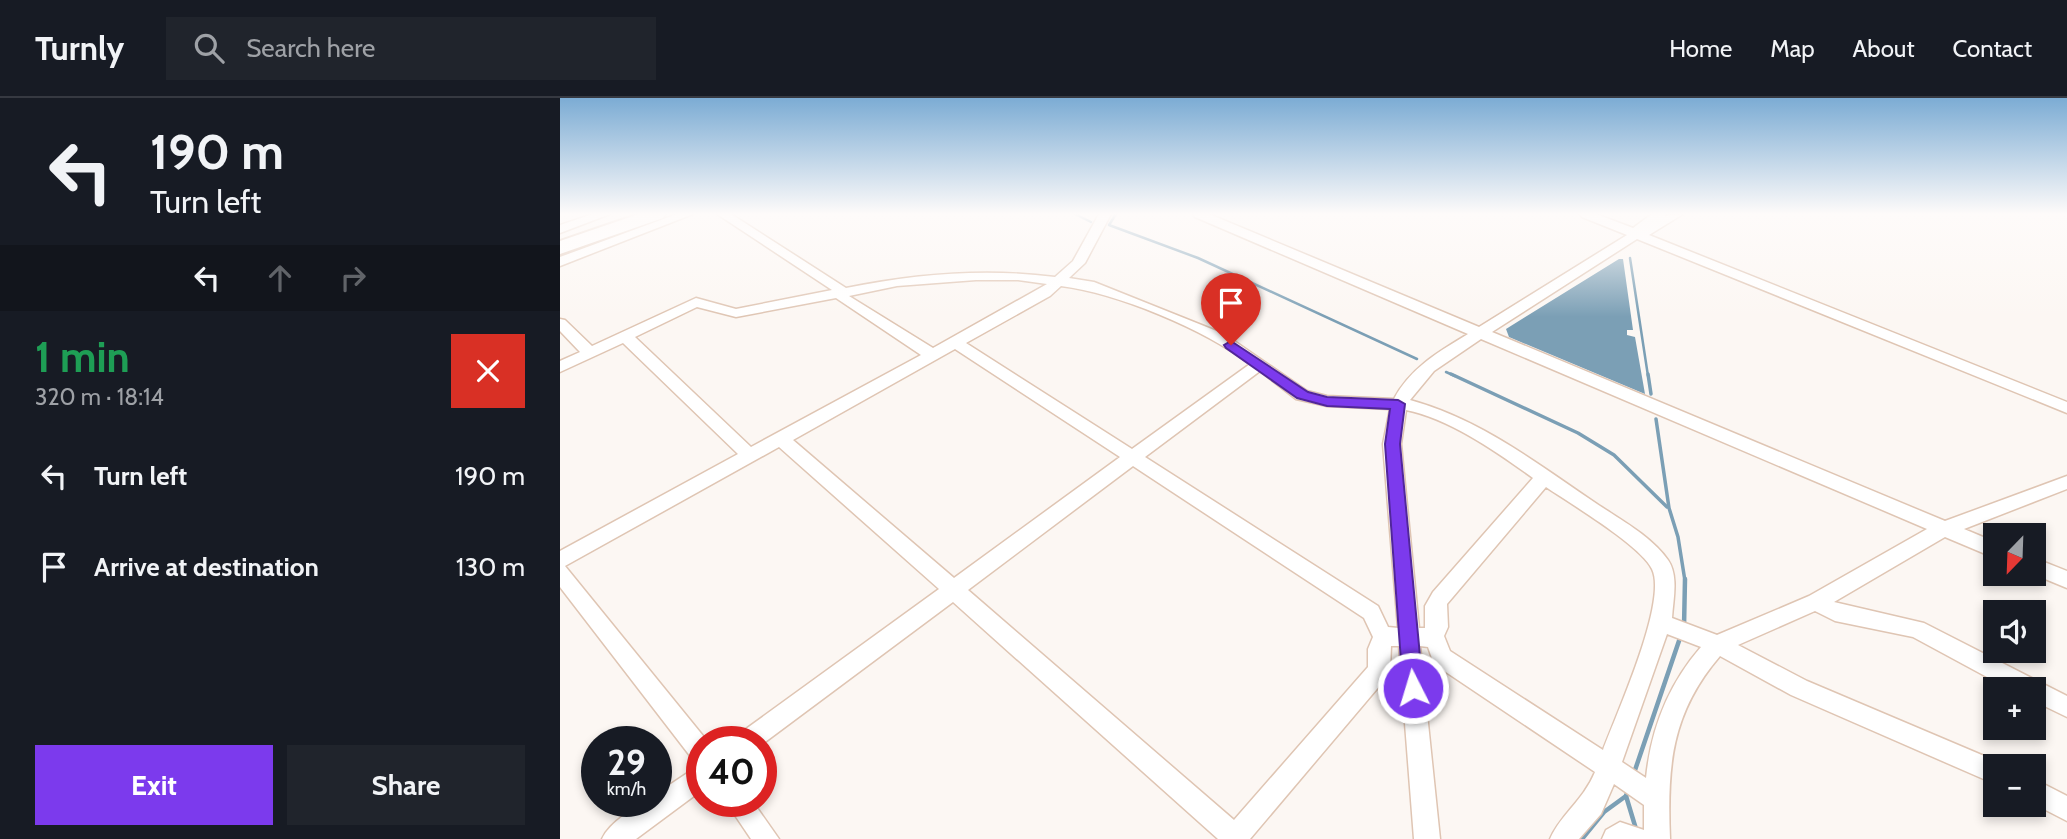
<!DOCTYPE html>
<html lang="en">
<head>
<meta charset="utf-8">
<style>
	:root { --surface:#171b24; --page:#20242c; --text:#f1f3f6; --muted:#9ea1a6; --line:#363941; --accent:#7c3aed }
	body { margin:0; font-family:Cabin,sans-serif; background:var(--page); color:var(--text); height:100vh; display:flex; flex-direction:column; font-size:26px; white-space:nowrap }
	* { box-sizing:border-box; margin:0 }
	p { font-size:23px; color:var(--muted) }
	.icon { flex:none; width:38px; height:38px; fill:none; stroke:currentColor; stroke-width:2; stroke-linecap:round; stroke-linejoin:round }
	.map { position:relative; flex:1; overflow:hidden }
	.side { display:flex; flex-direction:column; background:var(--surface); width:560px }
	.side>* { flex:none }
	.guide { background:#171b24; color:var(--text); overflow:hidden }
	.needle { width:46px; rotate:203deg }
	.buttons { position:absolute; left:1423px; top:425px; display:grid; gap:14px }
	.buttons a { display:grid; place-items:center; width:63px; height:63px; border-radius:0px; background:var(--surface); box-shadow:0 4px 10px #0003; font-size:35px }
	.speed { position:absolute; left:21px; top:628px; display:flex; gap:14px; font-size:35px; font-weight:700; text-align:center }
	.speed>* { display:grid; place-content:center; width:91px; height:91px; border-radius:50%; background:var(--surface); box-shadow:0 4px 10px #0003; line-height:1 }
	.speed small { font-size:18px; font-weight:400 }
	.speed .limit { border:10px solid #d22; background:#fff; color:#111 }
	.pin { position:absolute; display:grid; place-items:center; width:60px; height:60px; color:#fff; margin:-72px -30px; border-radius:50% 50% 50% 0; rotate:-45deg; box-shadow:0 0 7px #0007 }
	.pin .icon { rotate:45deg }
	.me { position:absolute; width:77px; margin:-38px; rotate:355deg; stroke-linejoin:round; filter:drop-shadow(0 0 5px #0008) }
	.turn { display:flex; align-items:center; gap:24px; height:147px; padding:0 35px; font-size:32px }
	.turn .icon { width:91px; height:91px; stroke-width:2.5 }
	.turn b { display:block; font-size:49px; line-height:60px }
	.lanes { display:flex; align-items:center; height:66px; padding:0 35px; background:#0003; justify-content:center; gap:35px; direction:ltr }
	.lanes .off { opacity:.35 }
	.round { display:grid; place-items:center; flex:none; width:74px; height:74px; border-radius:0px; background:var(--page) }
	.head { display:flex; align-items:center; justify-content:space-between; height:119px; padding:0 35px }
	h1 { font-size:42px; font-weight:700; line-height:52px; color:#1e9e55 }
	.button { display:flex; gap:14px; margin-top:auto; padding:14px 35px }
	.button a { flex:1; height:80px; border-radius:0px; background:var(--accent); color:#fff; font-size:28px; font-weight:700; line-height:80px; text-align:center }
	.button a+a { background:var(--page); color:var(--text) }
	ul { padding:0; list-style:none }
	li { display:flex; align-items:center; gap:21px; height:91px; padding:0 35px }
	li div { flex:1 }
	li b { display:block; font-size:26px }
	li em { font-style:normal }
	header { display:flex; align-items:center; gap:42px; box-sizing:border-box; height:98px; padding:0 35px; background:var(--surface); border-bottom:2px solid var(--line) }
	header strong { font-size:33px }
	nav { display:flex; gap:38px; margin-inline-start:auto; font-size:24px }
	.search { width:490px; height:63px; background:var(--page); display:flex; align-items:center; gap:18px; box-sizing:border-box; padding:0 24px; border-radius:0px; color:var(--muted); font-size:26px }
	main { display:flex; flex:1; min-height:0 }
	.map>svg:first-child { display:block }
	.water { fill:#7b9fb5 }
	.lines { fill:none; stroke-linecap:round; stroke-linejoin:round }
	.stream-far2 { stroke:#7b9fb5; stroke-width:2.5 }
	.stream-far1 { stroke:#7b9fb5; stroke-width:3.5 }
	.stream { stroke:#7b9fb5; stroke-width:4.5 }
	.minor-casing { stroke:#dfc5b3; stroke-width:3 }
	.highway-casing { stroke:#dfc5b3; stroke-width:4 }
	.minor { fill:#fff; fill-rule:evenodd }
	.highway { fill:#fff; fill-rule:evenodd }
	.route { fill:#7c3aed; stroke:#51269a; stroke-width:2 }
</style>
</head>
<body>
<header>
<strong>Turnly</strong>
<div class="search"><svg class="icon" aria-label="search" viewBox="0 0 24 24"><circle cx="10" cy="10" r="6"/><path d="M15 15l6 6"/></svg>Search here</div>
<nav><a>Home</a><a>Map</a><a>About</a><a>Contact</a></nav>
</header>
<main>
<section class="side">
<div class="guide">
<div class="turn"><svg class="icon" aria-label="left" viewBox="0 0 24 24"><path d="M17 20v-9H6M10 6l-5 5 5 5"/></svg><div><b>190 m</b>Turn left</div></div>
<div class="lanes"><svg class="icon" aria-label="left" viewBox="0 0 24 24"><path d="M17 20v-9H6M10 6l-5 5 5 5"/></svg><svg class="icon off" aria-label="ahead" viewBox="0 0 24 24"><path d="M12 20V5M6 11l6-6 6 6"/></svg><svg class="icon off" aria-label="right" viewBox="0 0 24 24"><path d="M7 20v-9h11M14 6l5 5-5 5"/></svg></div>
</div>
<div class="head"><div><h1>1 min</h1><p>320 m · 18:14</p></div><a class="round" style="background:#d93025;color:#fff"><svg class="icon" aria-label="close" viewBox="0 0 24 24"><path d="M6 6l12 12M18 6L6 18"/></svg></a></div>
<ul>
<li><svg class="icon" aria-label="left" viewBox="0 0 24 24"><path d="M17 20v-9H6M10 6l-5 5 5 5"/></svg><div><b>Turn left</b></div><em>190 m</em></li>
<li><svg class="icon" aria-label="arrive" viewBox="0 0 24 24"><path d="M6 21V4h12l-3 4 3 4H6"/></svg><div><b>Arrive at destination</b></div><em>130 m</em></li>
</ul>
<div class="button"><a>Exit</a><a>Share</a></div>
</section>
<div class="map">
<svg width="1507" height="741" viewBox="0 0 1507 741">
	<rect width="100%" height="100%" fill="#fcf7f3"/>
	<polygon class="water" points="1059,161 1063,161 1073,232 1067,232 1067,237 1075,239 1085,296 949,239 946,231"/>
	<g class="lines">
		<g class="stream-far2">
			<polyline points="515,116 531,124"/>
			<polyline points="556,116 549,127 638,160 857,261"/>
			<polyline points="1070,160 1088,278"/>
			<polyline points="886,274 895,278"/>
		</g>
		<g class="stream-far1">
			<polyline points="891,276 1018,335 1054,357 1107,409"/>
			<polyline points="1088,276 1091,296"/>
			<polyline points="1096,321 1109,410 1118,439 1125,483"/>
		</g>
		<g class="stream">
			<polyline points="1124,529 1125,481"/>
			<polyline points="1074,675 1121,537"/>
			<polyline points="1066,698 1079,741"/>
			<polyline points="1022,741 1044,714 1066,698 1068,692"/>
		</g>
		<defs>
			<g id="minor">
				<polygon points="33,116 50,116 0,135 0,127"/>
				<polygon points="117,116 133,116 0,168 0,159"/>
				<path d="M 157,116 L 171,116 L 286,190 C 355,176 425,170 495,179 L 513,163 L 539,116 L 551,116 L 525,165 L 509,180 L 534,184 L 664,236 L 747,293 L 767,298 L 834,301 C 850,270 880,253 908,236 L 635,119 L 633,116 L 649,116 L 919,229 L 1067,137 L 1022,119 L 1020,116 L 1036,116 L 1073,130 L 1092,116 L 1106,116 L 1105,118 L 1123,116 L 1089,137 L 1507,304 L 1507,315 L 1077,141 L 932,234 L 1385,423 L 1507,378 L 1507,391 L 1404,431 L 1435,444 L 1435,460 L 1385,439 L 1274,504 L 1364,525 L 1507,598 L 1507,619 L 1474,603 L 1474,592 L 1451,592 L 1353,539 L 1275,523 L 1255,513 L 1178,547 L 1247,583 L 1443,666 L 1444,668 L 1435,668 L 1435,686 L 1231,597 L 1160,558 C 1111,615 1107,669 1110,741 L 1042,741 L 1046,732 L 1060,724 L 1084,732 L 1084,707 L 1054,686 L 1041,716 L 1019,741 L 990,741 C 1001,716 1023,703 1035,674 L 874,566 L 868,549 L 860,548 L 880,741 L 854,741 L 839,548 L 831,548 L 830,572 L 827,579 L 690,741 L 658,741 L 393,504 L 201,647 L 201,644 L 175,644 L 179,636 L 379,491 L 219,349 L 5,468 L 148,644 L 142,644 L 142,692 L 76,741 L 42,741 C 49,725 79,704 96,704 L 96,696 L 141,666 L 134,663 L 0,489 L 0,453 L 178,356 L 63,245 L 0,274 L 0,263 L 20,254 L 0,233 L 0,221 L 5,222 L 32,248 L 136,200 L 176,211 L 272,192 ZM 416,182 L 458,182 L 487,186 L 373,250 L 289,198 L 337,188 ZM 501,188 C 557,195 644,231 690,266 L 572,351 L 406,245 L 490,198 ZM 276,200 L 361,257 L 191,349 L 75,239 L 137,209 L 176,219 ZM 921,241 L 1367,431 L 1249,498 L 1157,537 L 1112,520 C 1113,502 1119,478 1108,462 C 1091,438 1061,422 1037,406 C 978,366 920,321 850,302 L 874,273 ZM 395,251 L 560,359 L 394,480 L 233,342 ZM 700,273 L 736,301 L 767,308 L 830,311 L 823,346 L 838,530 L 828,529 L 818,508 L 585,359 ZM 846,312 C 890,321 937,354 973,380 L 873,494 L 865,508 L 865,530 L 859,530 L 841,346 ZM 573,368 L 804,520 L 813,539 L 808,551 L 808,569 L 674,722 L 408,492 ZM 986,389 C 1011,406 1080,447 1092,471 C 1108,503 1056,617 1043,652 L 890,553 L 884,538 L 888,529 L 887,506 ZM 1107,536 L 1141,549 C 1108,587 1091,631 1086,680 L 1062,664 Z"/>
				<polygon points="1474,460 1507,473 1507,490 1473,476"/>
				<polygon points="1474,681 1507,698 1507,723 1474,706"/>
				<polygon points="166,704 193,704 219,741 191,741"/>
			</g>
			<polygon id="highway" points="79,116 105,116 103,120 0,156 0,143"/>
		</defs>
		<use href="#minor" class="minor-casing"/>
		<use href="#highway" class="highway-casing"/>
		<use href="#minor" class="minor"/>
		<use href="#highway" class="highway"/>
	</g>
	<linearGradient id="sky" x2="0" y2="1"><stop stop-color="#7cacd4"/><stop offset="0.53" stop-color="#fefbfa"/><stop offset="1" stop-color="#fefbfa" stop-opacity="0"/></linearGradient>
	<rect width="1507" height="219" fill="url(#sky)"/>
	<polygon class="route" points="671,243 748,294 767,299 838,302 845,306 840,346 863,590 861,596 853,599 846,596 843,590 825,346 830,311 767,308 737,300 666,250 664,247"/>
</svg>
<div class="buttons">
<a><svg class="needle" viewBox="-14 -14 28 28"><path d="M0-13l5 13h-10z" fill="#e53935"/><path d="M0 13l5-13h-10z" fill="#9ea1a6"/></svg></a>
<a><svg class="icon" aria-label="sound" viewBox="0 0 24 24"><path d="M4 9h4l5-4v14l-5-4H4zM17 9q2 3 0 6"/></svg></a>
<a>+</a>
<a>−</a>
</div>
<div class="speed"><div>29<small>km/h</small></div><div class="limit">40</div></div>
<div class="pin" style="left:671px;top:247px;background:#d93025"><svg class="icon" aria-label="arrive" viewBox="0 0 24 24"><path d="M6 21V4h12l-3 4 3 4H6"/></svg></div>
<svg class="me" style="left:853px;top:590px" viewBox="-20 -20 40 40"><circle r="17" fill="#7c3aed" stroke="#fff" stroke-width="3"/><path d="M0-11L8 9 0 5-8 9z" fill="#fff"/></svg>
</div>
</main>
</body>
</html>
